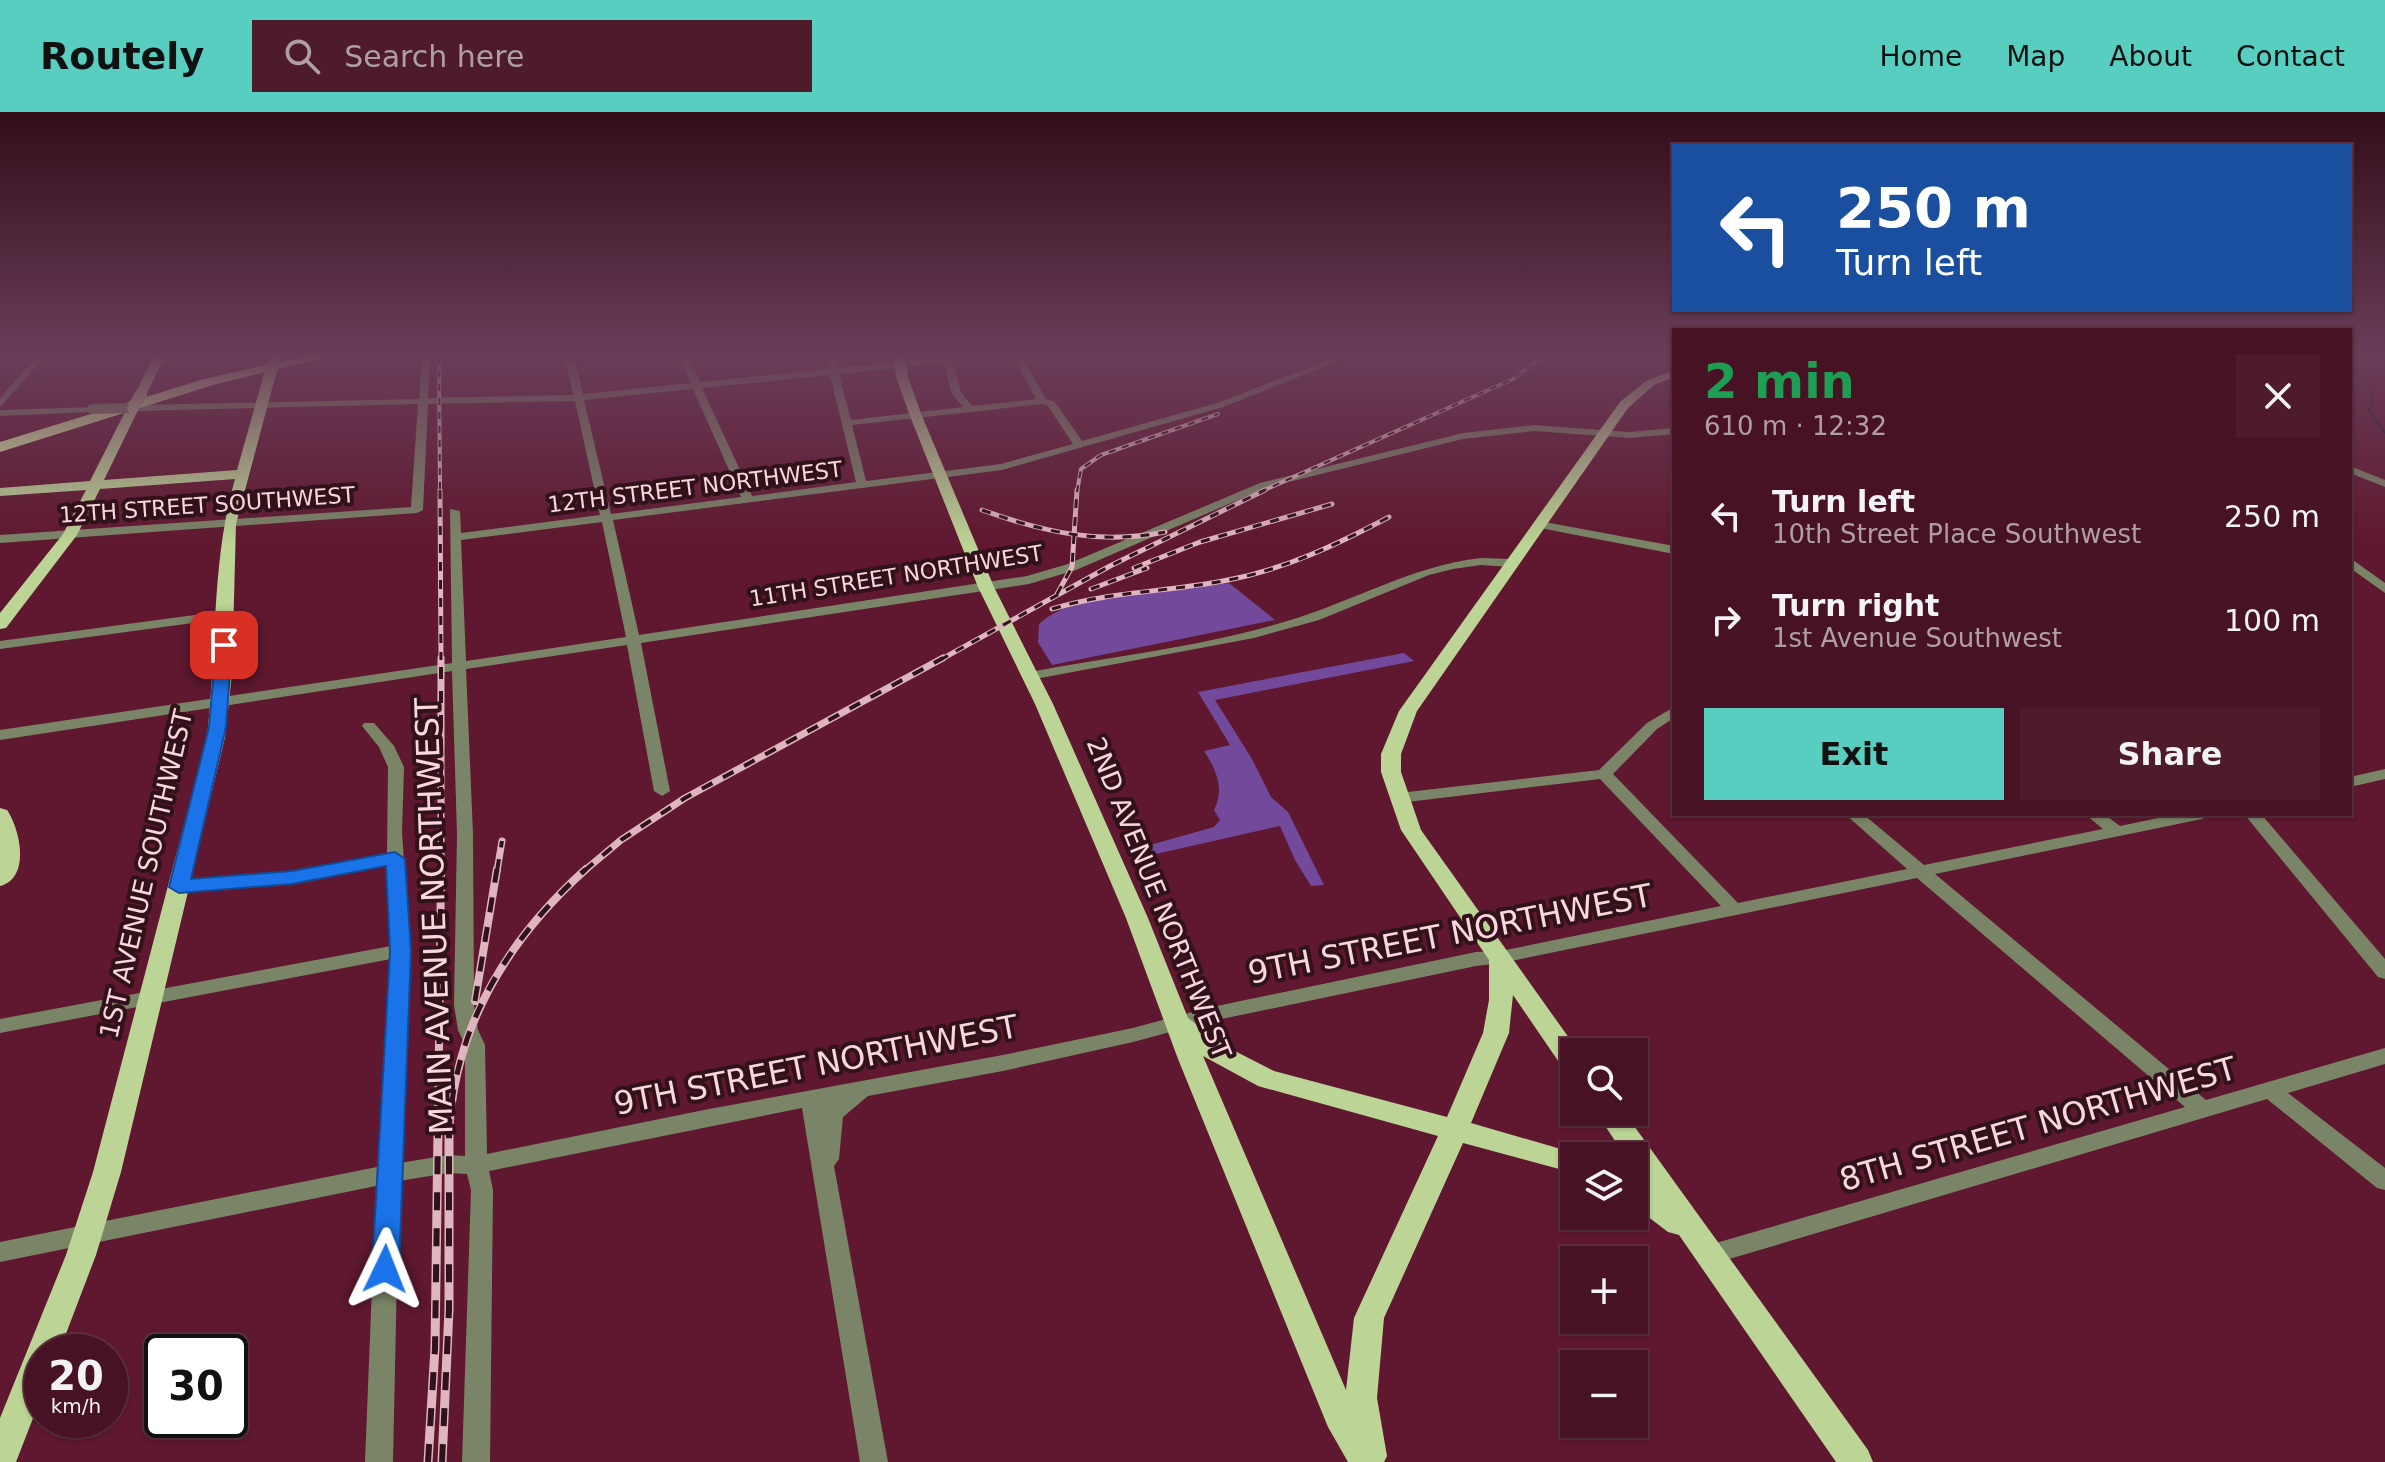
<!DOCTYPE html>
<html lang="en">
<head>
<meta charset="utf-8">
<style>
	:root { --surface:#471223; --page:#4e1b2b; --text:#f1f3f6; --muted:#b09ea6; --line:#5f3241; --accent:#58cec0 }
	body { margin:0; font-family:"DejaVu Sans",sans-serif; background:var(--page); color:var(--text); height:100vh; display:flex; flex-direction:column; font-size:30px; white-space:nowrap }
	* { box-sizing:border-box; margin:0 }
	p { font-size:26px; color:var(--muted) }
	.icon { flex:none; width:44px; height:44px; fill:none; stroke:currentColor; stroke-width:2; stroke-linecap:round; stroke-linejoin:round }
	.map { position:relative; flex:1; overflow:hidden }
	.sheet { position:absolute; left:1672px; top:216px; width:680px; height:488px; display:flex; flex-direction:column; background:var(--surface); border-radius:0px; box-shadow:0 2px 6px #0004,0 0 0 2px var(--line) }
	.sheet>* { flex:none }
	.banner { position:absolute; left:1672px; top:32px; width:680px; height:168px; border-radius:0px; box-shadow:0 2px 6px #0004,0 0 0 2px var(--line); background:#1a4fa0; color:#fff; overflow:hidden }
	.tools { position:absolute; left:1560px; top:926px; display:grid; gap:16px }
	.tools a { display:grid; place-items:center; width:88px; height:88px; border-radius:0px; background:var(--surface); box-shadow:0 2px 6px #0004,0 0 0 2px var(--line); font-size:40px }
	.speed { position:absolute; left:24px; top:1222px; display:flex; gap:16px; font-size:40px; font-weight:700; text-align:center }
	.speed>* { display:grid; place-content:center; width:104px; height:104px; border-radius:50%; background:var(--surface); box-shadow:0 2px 6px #0004,0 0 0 2px var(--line); line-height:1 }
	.speed small { font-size:20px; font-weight:400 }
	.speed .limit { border:4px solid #111; border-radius:12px; background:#fff; color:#111 }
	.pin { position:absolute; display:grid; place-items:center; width:68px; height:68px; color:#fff; margin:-34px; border-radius:16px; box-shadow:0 4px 12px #0006 }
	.me { position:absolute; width:88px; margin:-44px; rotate:2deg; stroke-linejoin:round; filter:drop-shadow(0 0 6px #0008) }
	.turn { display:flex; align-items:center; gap:28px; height:168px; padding:0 32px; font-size:36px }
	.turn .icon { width:104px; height:104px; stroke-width:2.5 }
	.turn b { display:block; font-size:56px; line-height:68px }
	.round { display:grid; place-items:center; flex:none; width:84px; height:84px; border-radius:0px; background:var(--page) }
	.headline { display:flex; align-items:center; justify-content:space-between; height:136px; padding:0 32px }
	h1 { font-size:48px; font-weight:700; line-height:60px; color:#1e9e55 }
	.action { display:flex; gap:16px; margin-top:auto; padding:16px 32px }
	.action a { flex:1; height:92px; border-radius:0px; background:var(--accent); color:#111; font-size:32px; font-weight:700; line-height:92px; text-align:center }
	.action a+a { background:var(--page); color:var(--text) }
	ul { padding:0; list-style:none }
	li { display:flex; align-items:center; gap:24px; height:104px; padding:0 32px }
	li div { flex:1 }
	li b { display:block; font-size:30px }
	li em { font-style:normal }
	header { display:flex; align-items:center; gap:48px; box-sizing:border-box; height:112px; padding:0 40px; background:var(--accent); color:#111 }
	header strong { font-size:38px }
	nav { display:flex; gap:44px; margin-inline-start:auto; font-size:28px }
	.search { width:560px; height:72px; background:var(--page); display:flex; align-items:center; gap:20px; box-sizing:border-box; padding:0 28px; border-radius:0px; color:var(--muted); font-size:30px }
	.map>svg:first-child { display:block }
	.green { fill:#72499b }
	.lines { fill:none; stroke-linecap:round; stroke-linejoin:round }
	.stream { stroke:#12212f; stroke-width:2 }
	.minor { fill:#7a8567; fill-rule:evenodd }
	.major { fill:#bcd495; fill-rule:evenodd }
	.highway { fill:#d6f3a6; fill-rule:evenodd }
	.rail-far4-casing { stroke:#dfb5bf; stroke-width:4 }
	.rail-far3-casing { stroke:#dfb5bf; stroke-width:5 }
	.rail-far2-casing { stroke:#dfb5bf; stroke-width:7 }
	.rail-far1-casing { stroke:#dfb5bf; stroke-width:8 }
	.rail-casing { stroke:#dfb5bf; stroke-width:9 }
	.rail-far4 { stroke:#31121b; stroke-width:2; stroke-dasharray:7; stroke-linecap:butt }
	.rail-far3 { stroke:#31121b; stroke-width:3; stroke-dasharray:9; stroke-linecap:butt }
	.rail-far2 { stroke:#31121b; stroke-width:4; stroke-dasharray:12; stroke-linecap:butt }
	.rail-far1 { stroke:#31121b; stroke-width:5; stroke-dasharray:15; stroke-linecap:butt }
	.rail { stroke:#31121b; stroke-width:6; stroke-dasharray:18; stroke-linecap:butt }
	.minor-bridge { stroke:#7a8567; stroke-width:10 }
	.major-bridge { stroke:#bcd495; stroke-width:12 }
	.route { fill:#1a73e8; stroke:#114b97; stroke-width:2 }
	.labels { text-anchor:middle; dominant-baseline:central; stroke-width:8; stroke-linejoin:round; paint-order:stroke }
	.far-street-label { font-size:22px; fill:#fad6dd; stroke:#31121b }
	.street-label { font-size:26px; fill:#fad6dd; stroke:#31121b }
	.near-street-label { font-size:32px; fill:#fad6dd; stroke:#31121b }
</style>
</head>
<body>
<header>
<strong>Routely</strong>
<div class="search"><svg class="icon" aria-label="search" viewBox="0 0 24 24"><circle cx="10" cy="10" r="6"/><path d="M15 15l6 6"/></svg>Search here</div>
<nav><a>Home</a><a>Map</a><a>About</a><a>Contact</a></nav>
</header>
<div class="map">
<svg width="2385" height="1350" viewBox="0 0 2385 1350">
	<rect width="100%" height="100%" fill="#5f182f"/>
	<g class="green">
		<path d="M 1229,471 L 1275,508 L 1052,553 L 1038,530 L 1039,512 C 1082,474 1174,479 1229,471 Z"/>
		<path d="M 1404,541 L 1414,549 L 1215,588 L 1252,647 L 1271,685 L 1288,700 L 1324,773 L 1311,774 L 1295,748 L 1280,714 L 1138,746 L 1135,740 L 1143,735 L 1214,715 L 1220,708 L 1214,698 C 1225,677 1216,657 1204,639 L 1230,633 L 1198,580 Z"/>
	</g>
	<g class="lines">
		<polyline class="stream" points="2350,258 2370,276 2373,293 2369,298 2385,321"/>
		<g class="minor">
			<polygon points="37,244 46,244 0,295 0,286"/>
			<path d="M 422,244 L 430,244 L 428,286 L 573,283 L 565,244 L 574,244 L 583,282 L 691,271 L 679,244 L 688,244 L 700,270 L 829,257 L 826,244 L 835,244 L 838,256 L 948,245 L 952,248 L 961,280 L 972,294 L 1036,287 L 1013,245 L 1021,244 L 1046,287 L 1055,290 L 1082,329 L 1217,291 L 1338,244 L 1351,244 L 1223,295 L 1002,358 L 613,408 L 639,523 L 1027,464 L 1068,452 L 1260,371 L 1463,321 L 1534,313 L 1630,320 L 1674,316 L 1674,322 L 1630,326 L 1534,319 L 1463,327 L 1268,375 L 1076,458 L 1029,472 L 641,531 L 670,679 L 662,684 L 654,679 L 627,533 L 466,557 L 473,722 L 474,893 L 478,918 L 485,933 L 487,1042 L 709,997 L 1003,943 L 1133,916 L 1207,896 L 1476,840 L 1501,839 L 1721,794 L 1600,667 L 1399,691 L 1391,686 L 1399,681 L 1599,658 L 1647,611 L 1674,595 L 1674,606 L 1657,617 L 1613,662 L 1738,791 L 1907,757 L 1845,702 L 1863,702 L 1924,753 L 2103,717 L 2085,702 L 2104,702 L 2120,714 L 2177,702 L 2210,702 L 2202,707 L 1935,762 L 2206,988 L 2385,936 L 2385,952 L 2288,981 L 2385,1056 L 2385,1078 L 2377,1076 L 2267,987 L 1709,1153 L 1701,1150 L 1697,1143 L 1701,1136 L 1709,1133 L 2185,995 L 1917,766 L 1501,851 L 1476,854 L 1207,910 L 1133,930 L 1003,959 L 868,984 L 843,1005 L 839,1047 L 834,1054 L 888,1350 L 860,1350 L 802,996 L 489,1059 L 493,1078 L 490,1350 L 462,1350 L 471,1078 L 467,1062 L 448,1061 L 399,1069 L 393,1350 L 365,1350 L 376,1074 L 0,1150 L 0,1130 L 377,1055 L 391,847 L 0,921 L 0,907 L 391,834 L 387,754 L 292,771 L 179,781 L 170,775 L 179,769 L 292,759 L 387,743 L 388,655 L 379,635 L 362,614 L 364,611 L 374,611 L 394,634 L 404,655 L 402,720 L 410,839 L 400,1051 L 448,1043 L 465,1044 L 465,933 L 458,918 L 454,893 L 457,722 L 452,559 L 0,628 L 0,618 L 452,551 L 450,397 L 460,399 L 461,421 L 600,403 L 575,289 L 428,292 L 423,398 L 417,401 L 0,431 L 0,423 L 411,395 L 418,292 L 133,299 L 128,296 L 133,293 L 419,287 ZM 944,251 L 951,280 L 963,295 L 851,308 L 839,262 ZM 830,263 L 856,370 L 752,384 L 702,276 ZM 693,277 L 741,385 L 611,402 L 584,288 ZM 1042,292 L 1048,294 L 1073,332 L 1001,352 L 866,369 L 852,313 ZM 602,410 L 626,525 L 466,549 L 461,428 Z"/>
			<polygon points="95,295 95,299 92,300 0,304 0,298"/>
			<polygon points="2350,354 2385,368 2385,375 2350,361"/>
			<polygon points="1539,409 1674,434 1674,442 1535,415 1535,411"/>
			<path d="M 1481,446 L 1511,447 L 1517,451 L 1511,455 L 1481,453 L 1453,457 L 1429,463 L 1319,508 L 1254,526 L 1030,568 L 1023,564 L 1030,560 C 1114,544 1201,535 1284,510 C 1351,491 1410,454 1481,446 Z"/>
			<polygon points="2350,446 2385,471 2385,481 2350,456"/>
			<polygon points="225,499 230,500 230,506 0,537 0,529"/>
			<polygon points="2385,657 2385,667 2350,675 2350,665"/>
			<polygon points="2244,702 2261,702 2385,847 2385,867 2378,865"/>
		</g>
		<g class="major">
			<polygon points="154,244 165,244 145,285 137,285 135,282"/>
			<path d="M 894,244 L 906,244 L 908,265 L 922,304 L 994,475 L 1053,592 L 1148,806 L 1188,906 L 1225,934 L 1274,959 L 1447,1005 L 1483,921 L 1489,888 L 1489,848 L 1401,718 L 1381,660 L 1381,642 L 1399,599 L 1620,290 L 1646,269 L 1674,258 L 1674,265 L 1654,273 L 1628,296 L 1417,599 L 1401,642 L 1401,660 L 1421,718 L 1579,940 L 1574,940 L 1574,962 L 1565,959 L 1513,883 L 1509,921 L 1471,1011 L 1585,1044 L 1574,1044 L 1574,1061 L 1463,1031 L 1384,1206 L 1377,1286 L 1387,1344 L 1384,1350 L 1348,1350 L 1328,1315 L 1178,947 L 1126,806 L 1035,592 L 978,475 L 910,304 L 896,265 ZM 1203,944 L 1258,974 L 1438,1024 L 1354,1206 L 1346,1278 Z"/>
			<path d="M 270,259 L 276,262 L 236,412 L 232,562 L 225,625 L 121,1060 L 96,1143 L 59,1240 L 42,1240 L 42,1283 L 16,1350 L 0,1350 L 0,1306 L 66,1143 L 93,1060 L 207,625 C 217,539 211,450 235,367 L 100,377 L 77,423 L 6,516 L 0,517 L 0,501 L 63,422 L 86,378 L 0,384 L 0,376 L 90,369 L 127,296 L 133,292 L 139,296 L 104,368 L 237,358 L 264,262 Z"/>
			<path d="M 0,696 L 7,698 C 20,717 31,766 0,774 Z"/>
			<polygon points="1596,1000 1624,1000 1868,1338 1873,1350 1836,1350 1679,1123 1668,1120 1634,1094 1634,1066 1642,1069 1634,1057 1634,1044 1625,1044"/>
		</g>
		<polygon class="highway" points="305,244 330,244 213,273 0,340 0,330 204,267"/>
		<defs>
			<g id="rail-far4">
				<polyline points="439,244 440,380"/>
				<polyline points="1077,380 1081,357 1101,343 1218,302"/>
				<polyline points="1260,380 1513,267 1543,244"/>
			</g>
			<g id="rail-far3">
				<polyline points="440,378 441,548"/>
				<path d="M 982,398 C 1043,420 1100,433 1165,420"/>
				<polyline points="1134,456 1200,430 1332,392"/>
				<polyline points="1091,477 1147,456"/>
				<polyline points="1057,482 1072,455 1077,378"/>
				<path d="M 1052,497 C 1110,479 1170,480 1228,468 C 1286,457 1338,432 1389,405"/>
				<polyline points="940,548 1110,454 1265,378"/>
			</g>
			<g id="rail-far2">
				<polyline points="441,759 441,546"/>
				<polyline points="497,759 502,729"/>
				<polyline points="584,759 621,728 685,686 943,546"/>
			</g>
			<g id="rail-far1">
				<polyline points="475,889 497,757"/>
				<polyline points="438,1022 441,757"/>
				<path d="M 449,1022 C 454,914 507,828 586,757"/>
			</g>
			<g id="rail">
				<polyline points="428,1350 435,1236 438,1020"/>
				<polyline points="442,1350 449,1197 449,1020"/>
			</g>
		</defs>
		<use href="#rail-far4" class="rail-far4-casing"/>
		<use href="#rail-far3" class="rail-far3-casing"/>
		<use href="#rail-far2" class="rail-far2-casing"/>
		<use href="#rail-far1" class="rail-far1-casing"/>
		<use href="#rail" class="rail-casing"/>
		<use href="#rail-far4" class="rail-far4"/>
		<use href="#rail-far3" class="rail-far3"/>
		<use href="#rail-far2" class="rail-far2"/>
		<use href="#rail-far1" class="rail-far1"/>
		<use href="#rail" class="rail"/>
		<polyline class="minor-bridge" points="92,297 133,296"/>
		<g class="major-bridge">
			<polyline points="270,262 276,244"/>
			<polyline points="133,296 141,282"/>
		</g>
	</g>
	<linearGradient id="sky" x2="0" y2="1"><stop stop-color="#340d1a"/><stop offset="0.56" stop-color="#693d58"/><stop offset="1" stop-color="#693d58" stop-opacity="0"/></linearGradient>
	<rect width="2385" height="433" fill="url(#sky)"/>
	<polygon class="route" points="224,528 232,533 226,615 191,767 292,759 395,740 405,747 411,839 399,1157 395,1166 385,1169 376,1166 372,1157 390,839 386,754 292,772 179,781 169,775 209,615 216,533"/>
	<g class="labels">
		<g class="far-street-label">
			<text transform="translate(695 375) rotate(-7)">12TH STREET NORTHWEST</text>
			<text transform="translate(207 393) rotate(-4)">12TH STREET SOUTHWEST</text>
			<text transform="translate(896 464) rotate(-9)">11TH STREET NORTHWEST</text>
		</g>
		<g class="street-label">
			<text transform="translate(146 762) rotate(-77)">1ST AVENUE SOUTHWEST</text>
			<text transform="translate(1159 786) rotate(68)">2ND AVENUE NORTHWEST</text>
		</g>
		<g class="near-street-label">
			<text transform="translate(434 804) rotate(-92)">MAIN AVENUE NORTHWEST</text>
			<text transform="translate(1450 822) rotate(-11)">9TH STREET NORTHWEST</text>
			<text transform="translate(816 953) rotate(-11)">9TH STREET NORTHWEST</text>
			<text transform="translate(2038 1012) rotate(-16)">8TH STREET NORTHWEST</text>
		</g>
	</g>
</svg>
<div class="tools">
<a><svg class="icon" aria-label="search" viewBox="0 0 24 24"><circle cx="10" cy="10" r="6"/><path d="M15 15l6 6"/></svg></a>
<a><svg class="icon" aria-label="layers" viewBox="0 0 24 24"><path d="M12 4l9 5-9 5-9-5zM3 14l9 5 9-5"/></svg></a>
<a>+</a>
<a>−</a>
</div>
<div class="speed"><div>20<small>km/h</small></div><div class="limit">30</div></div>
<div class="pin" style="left:224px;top:533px;background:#d93025"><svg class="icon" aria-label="arrive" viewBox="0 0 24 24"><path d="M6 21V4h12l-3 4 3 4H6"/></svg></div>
<svg class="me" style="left:385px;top:1157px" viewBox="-20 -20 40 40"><path d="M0-17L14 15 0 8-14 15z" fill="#1a73e8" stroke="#fff" stroke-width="4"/></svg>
<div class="banner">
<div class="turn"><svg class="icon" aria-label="left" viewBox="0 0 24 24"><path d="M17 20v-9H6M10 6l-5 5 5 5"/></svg><div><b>250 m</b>Turn left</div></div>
</div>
<section class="sheet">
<div class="headline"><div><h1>2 min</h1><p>610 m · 12:32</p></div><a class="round"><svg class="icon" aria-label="close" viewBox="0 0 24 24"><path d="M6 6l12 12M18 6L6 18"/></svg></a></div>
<ul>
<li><svg class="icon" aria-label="left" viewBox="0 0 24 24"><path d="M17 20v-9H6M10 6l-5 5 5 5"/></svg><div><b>Turn left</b><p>10th Street Place Southwest</p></div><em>250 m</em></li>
<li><svg class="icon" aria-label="right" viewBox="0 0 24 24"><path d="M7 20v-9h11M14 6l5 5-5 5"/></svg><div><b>Turn right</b><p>1st Avenue Southwest</p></div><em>100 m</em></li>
</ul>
<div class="action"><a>Exit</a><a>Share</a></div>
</section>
</div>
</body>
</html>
